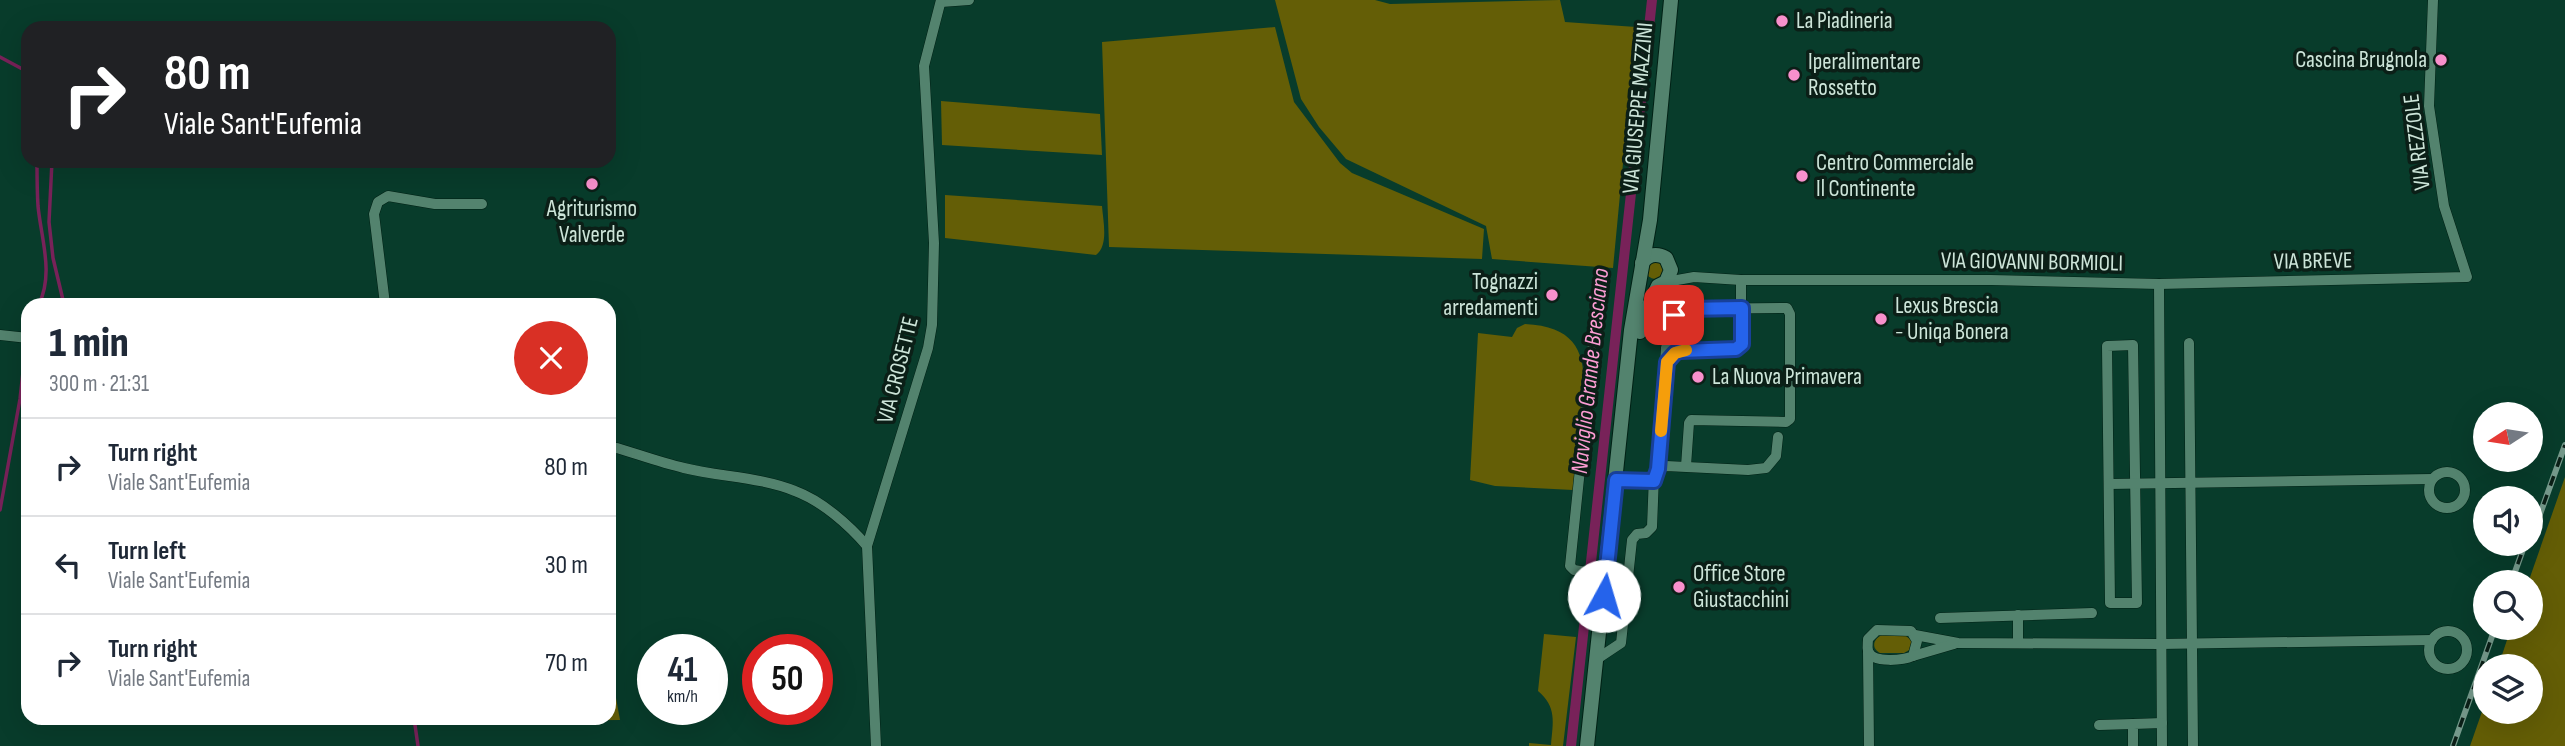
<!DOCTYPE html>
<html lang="en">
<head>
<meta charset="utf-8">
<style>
	:root { --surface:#fff; --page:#f6f6f7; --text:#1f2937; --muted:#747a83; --line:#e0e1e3 }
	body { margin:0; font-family:"Sofia Sans Condensed",sans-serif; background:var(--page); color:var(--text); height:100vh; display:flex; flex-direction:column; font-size:26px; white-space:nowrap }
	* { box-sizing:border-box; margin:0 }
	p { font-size:23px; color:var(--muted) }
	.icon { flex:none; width:38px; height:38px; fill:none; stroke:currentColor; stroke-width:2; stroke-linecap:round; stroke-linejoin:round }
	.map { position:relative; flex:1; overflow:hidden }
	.sheet { position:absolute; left:21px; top:298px; width:595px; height:427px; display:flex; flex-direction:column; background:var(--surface); border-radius:21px; box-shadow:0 7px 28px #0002 }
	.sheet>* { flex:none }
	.banner { position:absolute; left:21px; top:21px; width:595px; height:147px; border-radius:21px; box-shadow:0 7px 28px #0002; background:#202124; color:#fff; overflow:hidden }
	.needle { width:46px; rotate:258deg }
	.controls { position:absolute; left:2473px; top:402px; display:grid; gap:14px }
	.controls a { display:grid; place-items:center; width:70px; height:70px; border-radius:50%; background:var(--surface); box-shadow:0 7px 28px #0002; font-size:35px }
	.speed { position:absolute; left:637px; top:634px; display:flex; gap:14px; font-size:35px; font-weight:700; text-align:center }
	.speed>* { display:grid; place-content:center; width:91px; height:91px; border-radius:50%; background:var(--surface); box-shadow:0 7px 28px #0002; line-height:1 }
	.speed small { font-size:18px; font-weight:400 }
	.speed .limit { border:10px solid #d22; background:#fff; color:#111 }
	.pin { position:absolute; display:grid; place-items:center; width:60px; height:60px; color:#fff; margin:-30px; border-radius:14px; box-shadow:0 4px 10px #0006 }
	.me { position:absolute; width:77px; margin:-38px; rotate:6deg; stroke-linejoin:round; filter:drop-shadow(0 0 5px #0008) }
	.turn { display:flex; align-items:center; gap:24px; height:147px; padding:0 28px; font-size:32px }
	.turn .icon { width:91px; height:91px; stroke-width:2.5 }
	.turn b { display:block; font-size:49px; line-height:60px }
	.round { display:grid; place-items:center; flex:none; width:74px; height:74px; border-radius:37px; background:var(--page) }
	.summary { display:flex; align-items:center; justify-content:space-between; height:119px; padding:0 28px }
	h1 { font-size:42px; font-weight:800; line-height:52px }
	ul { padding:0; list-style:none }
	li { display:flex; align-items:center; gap:21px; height:98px; padding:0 28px; border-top:2px solid var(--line) }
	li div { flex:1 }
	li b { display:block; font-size:26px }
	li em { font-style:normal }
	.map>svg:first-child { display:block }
	.green { fill:#645e06 }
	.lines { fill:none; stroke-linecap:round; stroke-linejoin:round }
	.stream { stroke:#782259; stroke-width:3.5 }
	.canal { stroke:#782259; stroke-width:10 }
	.minor-casing { stroke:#002115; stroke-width:11 }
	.secondary-casing { stroke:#002115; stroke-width:16 }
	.minor { stroke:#53836e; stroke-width:10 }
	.secondary { stroke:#53836e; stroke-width:14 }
	.rail-casing { stroke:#75998b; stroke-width:6 }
	.rail { stroke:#0b1f17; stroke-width:3.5; stroke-dasharray:10; stroke-linecap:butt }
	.route-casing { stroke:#184099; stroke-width:18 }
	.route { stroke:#2563eb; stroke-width:12 }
	.slow { stroke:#f59e0b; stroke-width:12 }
	.poi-dot { fill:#f890cc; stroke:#0b1f17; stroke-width:2.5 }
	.labels { text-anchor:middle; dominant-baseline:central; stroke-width:7; stroke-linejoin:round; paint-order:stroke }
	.poi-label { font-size:23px; fill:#cde5d9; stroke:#0b1f17; text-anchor:start }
	.street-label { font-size:23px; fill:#cde5d9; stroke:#0b1f17 }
	.water-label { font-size:24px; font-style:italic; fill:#fc9dd3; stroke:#0b1f17 }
</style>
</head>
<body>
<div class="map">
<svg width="2565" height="746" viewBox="0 0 2565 746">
	<rect width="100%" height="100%" fill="#083c2b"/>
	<g class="green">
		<polygon points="1275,0 1375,0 1390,4 1560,0 1565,22 1636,27 1613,268 1492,259 1486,226 1346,159 1319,127 1301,99"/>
		<polygon points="1275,27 1294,102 1340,163 1352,173 1484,229 1482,259 1109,247 1102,42"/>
		<polygon points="941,101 1100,114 1102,155 942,145"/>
		<path d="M 945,195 L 1102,206 C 1103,221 1109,245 1096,255 L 945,238 Z"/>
		<circle cx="1655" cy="270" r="9"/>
		<path d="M 1525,324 C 1589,327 1587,368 1581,419 C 1578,442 1575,466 1573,490 L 1495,486 L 1470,480 L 1478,333 L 1512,337 L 1517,328 Z"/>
		<polygon points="2565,477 2565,746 2470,746 2485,703 2485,712 2530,712 2530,667 2498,667 2511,628 2530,628 2530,583 2528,583"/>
		<path d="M 1544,634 L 1576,637 L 1563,746 L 1529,746 L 1529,743 L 1551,745 C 1553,722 1557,707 1538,691 Z"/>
		<path d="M 1882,635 L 1906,636 L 1912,641 L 1911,649 L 1904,653 L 1880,653 C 1871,648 1873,639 1882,635 Z"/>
		<polygon points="609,659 620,720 418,722 419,718 609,718"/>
	</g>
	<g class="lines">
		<g class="stream">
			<polyline points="0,57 28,72"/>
			<path d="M 37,161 C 37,176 37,191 38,206 C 41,238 54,273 39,304"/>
			<polyline points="52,161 49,222 53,258 63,300 114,304"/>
			<polyline points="0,510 20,399 28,327"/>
			<polyline points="414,718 418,746"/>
		</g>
		<polyline class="canal" points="1571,746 1652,0"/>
		<defs>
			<g id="minor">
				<polyline points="941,2 969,0"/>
				<polyline points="1666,282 1694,277 1741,280 1991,280 2159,284 2467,277 2444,206 2429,106 2433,0"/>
				<polyline points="2159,284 2162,746"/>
				<polyline points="385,304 374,214 378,202 388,196 435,204 482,204"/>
				<polyline points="1596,314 1570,566 1574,570 1606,575"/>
				<polyline points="0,335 28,338"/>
				<polyline points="2189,343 2193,746"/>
				<polygon points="2133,345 2137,603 2110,603 2107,346"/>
				<path d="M 1667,362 C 1679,343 1715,350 1736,349 L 1741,346 L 1741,280"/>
				<path d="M 609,449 L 617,448 C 640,455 662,463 684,468 C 721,477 760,477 795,491 C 822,501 849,525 867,546"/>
				<polyline points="1658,469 1666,348 1674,315 1684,309 1787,308 1790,314 1790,419 1786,422 1691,420 1689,423 1686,466"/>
				<circle cx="2447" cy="490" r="18"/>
				<polyline points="1616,480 1654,481"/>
				<polyline points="2109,484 2432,479"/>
				<polyline points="2018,615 2018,643"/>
				<polyline points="1940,618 2092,613"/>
				<path d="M 1877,630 L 1911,631 L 1917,641 L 1913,656 C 1904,660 1873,664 1868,651 C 1867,647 1868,643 1868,639 Z"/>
				<circle cx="2448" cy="650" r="19"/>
				<polyline points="1915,635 1958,643 2160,644 2432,640"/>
				<polyline points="1868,651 1869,746"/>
				<polyline points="1913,656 1954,644"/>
				<polyline points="1597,659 1621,643 1632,540 1637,534 1646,533 1652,527 1654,476 1658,469 1666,466 1748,470 1766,468 1776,456 1778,437"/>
				<polyline points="2099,725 2133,724"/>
				<polyline points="876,746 867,546 928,348 932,325 934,243 924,66 941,0"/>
				<polyline points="2133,746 2133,724 2162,723"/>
			</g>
			<g id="secondary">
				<path d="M 1640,332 L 1644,316 L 1658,286 L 1666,282 L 1671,270 L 1666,258 C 1657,253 1648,254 1642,263"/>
				<polyline points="1587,746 1631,330 1650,220 1671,0"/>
			</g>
		</defs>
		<use href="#minor" class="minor-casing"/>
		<use href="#secondary" class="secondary-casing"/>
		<use href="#minor" class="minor"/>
		<use href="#secondary" class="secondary"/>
		<defs>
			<g id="rail">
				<polyline points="2530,542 2565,445"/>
				<polyline points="2511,583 2525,544"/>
				<polyline points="2453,746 2495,628"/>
			</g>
		</defs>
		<use href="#rail" class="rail-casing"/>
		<use href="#rail" class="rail"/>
	</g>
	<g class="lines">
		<defs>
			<polyline id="route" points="1604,596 1616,480 1654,481 1658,469 1667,362 1675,353 1680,351 1736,349 1742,344 1742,308 1684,309 1674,315"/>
		</defs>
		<use href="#route" class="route-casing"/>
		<use href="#route" class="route"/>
		<polyline class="slow" points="1661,431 1667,362 1675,353 1686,350"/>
	</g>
	<g class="poi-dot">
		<circle cx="1782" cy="21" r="7"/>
		<circle cx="2441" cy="60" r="7"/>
		<circle cx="1794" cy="75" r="7"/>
		<circle cx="1802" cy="176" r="7"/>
		<circle cx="592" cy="184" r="7"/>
		<circle cx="1552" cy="295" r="7"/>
		<circle cx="1881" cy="319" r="7"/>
		<circle cx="1698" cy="377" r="7"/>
		<circle cx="1679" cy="587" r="7"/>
	</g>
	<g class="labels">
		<g class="poi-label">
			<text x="1796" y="21">La Piadineria</text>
			<text x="2427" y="60" text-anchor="end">Cascina Brugnola</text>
			<text x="1808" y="62">Iperalimentare<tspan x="1808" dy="26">Rossetto</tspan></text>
			<text x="1816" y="163">Centro Commerciale<tspan x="1816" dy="26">Il Continente</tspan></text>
			<text x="592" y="209" text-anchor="middle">Agriturismo<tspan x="592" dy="26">Valverde</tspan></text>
			<text x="1538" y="282" text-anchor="end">Tognazzi<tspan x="1538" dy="26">arredamenti</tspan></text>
			<text x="1895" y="306">Lexus Brescia<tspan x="1895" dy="26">- Uniqa Bonera</tspan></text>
			<text x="1712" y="377">La Nuova Primavera</text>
			<text x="1693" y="574">Office Store<tspan x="1693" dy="26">Giustacchini</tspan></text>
		</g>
		<g class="street-label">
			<text transform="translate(1638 108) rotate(-85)">VIA GIUSEPPE MAZZINI</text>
			<text transform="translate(2417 142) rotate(-97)">VIA REZZOLE</text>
			<text transform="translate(2313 261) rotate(-1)">VIA BREVE</text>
			<text transform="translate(2032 262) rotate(1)">VIA GIOVANNI BORMIOLI</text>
			<text transform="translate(898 370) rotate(-76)">VIA CROSETTE</text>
		</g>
		<g class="water-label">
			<text transform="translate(1590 371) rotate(-84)">Naviglio Grande Bresciano</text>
		</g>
	</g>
</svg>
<div class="controls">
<a><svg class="needle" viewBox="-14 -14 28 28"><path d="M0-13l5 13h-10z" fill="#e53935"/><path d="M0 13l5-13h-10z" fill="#747a83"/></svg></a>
<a><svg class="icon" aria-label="sound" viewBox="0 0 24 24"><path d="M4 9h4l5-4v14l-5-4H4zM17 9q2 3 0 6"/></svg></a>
<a><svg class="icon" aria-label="search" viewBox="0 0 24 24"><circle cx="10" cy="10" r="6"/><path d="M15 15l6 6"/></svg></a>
<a><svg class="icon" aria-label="layers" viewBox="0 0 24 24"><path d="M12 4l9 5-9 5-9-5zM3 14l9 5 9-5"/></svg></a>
</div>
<div class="speed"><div>41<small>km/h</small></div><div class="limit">50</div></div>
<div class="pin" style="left:1674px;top:315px;background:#d93025"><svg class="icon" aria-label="arrive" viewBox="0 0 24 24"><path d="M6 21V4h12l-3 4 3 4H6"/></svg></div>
<svg class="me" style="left:1604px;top:596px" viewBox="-20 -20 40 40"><circle r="19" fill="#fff"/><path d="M0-13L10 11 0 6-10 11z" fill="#2563eb"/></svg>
<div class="banner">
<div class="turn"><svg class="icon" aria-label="right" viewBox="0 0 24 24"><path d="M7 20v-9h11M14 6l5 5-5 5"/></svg><div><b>80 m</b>Viale Sant'Eufemia</div></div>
</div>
<section class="sheet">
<div class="summary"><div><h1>1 min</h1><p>300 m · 21:31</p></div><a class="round" style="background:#d93025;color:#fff"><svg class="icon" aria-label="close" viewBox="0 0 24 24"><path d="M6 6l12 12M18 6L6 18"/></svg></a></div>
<ul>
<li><svg class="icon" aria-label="right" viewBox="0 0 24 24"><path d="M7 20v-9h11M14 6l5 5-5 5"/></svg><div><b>Turn right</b><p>Viale Sant'Eufemia</p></div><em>80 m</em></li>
<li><svg class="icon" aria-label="left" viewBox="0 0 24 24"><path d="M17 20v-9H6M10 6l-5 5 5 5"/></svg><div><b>Turn left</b><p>Viale Sant'Eufemia</p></div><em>30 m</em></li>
<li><svg class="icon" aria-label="right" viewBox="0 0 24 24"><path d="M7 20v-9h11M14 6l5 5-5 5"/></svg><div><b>Turn right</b><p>Viale Sant'Eufemia</p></div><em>70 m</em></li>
</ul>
</section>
</div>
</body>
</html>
